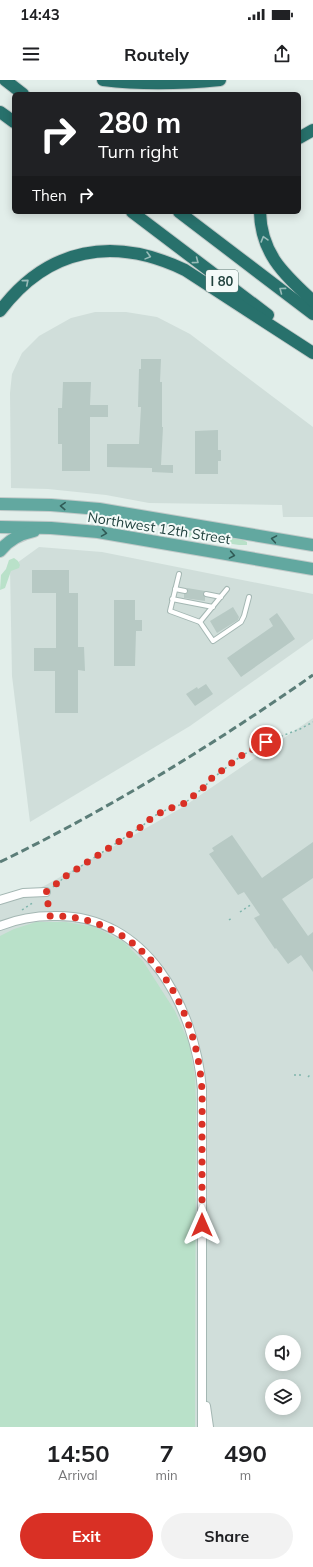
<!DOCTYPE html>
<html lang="en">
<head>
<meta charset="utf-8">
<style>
	:root { --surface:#fff; --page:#f2f2f2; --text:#202124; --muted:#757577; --accent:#d93025 }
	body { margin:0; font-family:Mulish,sans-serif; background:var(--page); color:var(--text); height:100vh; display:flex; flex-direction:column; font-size:15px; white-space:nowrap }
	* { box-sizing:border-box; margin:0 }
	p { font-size:13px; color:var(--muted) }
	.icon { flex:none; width:22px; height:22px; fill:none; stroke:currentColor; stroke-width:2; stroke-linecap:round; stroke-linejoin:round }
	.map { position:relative; height:1347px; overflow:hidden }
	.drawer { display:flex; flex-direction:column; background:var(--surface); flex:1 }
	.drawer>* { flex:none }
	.hud { position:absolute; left:12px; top:12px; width:289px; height:122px; border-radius:6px; box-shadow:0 2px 10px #0003; background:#202124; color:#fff; overflow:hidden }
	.fabs { position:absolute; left:265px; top:1255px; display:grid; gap:8px }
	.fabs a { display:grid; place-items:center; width:36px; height:36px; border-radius:50%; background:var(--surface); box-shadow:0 2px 10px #0003; font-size:20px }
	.pin { position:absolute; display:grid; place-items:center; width:34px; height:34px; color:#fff; margin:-17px; border:2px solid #fff; border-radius:50%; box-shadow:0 1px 4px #0007 }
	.me { position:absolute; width:44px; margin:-22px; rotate:0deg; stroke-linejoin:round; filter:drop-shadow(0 0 3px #0008) }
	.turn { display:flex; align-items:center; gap:14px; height:84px; padding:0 20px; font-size:18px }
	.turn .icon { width:52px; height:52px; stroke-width:2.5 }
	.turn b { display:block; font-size:28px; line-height:34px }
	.then { display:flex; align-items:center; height:38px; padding:0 20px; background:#0003; gap:8px; font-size:15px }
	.eta { display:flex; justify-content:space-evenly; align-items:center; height:68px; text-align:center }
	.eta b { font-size:24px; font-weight:700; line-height:28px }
	.cta { display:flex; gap:8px; margin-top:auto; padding:8px 20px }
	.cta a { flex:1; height:46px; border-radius:24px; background:var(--accent); color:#fff; font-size:16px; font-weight:700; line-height:46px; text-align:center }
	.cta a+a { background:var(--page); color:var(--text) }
	.status { display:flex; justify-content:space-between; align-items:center; height:28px; padding:0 20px; background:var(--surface); direction:ltr }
	.status svg { height:11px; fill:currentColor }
	header { display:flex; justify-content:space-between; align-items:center; height:52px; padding:0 20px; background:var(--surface); font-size:18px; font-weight:700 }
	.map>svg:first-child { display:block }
	.built { fill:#d0deda; fill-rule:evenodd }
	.green { fill:#b9e1c9 }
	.building { fill:#b7c9c4 }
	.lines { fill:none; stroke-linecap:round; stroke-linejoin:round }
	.lane-casing { stroke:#a4b7b3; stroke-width:6 }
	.street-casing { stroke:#a4b7b3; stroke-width:10 }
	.primary-casing { stroke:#c1cac9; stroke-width:14 }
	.highway-casing { stroke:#c1cac9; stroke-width:14 }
	.path { stroke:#7fb5ac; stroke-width:1.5; stroke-dasharray:2 3; stroke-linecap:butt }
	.lane { stroke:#fff; stroke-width:4 }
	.street { stroke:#fff; stroke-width:8 }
	.primary { stroke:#62a8a0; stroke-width:12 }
	.highway { stroke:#28716c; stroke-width:12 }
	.rail { stroke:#5b7d78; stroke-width:3; stroke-dasharray:8 4; stroke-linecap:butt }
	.oneway { stroke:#98bcb9 }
	.oneway2 { stroke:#305b56 }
	.route { stroke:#d93025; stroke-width:7; stroke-dasharray:0 12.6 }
	.labels { text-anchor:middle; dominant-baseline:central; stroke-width:4; stroke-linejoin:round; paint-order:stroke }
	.shield { fill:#f3faf8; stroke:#5f7875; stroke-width:1 }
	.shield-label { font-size:13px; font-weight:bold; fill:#20413d }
	.street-label { font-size:14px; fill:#20413d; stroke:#f3faf8 }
</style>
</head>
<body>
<div class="status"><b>14:43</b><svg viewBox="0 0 49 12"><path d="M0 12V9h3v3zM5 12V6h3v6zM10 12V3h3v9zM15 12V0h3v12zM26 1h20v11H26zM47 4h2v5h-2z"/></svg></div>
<header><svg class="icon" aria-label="menu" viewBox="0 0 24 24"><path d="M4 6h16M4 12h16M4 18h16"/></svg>Routely<svg class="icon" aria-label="share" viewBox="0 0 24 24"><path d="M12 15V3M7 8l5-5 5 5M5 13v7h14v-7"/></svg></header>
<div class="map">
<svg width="313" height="1347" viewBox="0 0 313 1347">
	<rect width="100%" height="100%" fill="#e2eeea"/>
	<g class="built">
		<polygon points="95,232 126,232 157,237 190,254 313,347 313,437 283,437 282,425 149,423 106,415 48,409 11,408 10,313 12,294 22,273 39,256 71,238"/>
		<polygon points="39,467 102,472 313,514 313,559 190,646 30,742 12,596 10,488"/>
		<path d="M 313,638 L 313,1347 L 0,1347 L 0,825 L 46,805 L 183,727 ZM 272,1262 L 294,1262 L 294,1284 L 272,1284 ZM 272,1306 L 294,1306 L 294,1328 L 272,1328 Z"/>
	</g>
	<g class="green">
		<polygon points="186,452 208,453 243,460 247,462 247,465 239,465 188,457 172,456 172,453"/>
		<polygon points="14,478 18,481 20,485 19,488 11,491 5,508 0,510 1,495 6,489 9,480"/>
		<polygon points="36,842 66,842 95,847 124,862 143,881 175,931 189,963 195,996 196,1022 195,1347 0,1347 0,856 14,849"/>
	</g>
	<g class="building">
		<polygon points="141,279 161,279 160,302 162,302 162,347 163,347 161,385 173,385 173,393 152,392 152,388 107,387 107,364 139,364 141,327 138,327 139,289 141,289"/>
		<polygon points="63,302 91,302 90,325 108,325 108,337 90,337 90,391 62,391 62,364 58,364 58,328 62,328"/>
		<polygon points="218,350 218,370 221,370 221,381 218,381 218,394 195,394 195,351"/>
		<polygon points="32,490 69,490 69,513 78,513 78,567 84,567 85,591 78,590 78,633 55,633 55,591 34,591 34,568 56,568 56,513 32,513"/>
		<polygon points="187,508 205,511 203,514 205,517 205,521 184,518 184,514 188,512"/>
		<polygon points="114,520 135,520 135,540 142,540 142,551 136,551 135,586 114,586"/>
		<polygon points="233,527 239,537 238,540 217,553 210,541"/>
		<polygon points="277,533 295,559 241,597 227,578 273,546 269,539"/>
		<polygon points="206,604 213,614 195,626 186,614 197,607 198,609"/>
		<polygon points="232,755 262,798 313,762 313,798 282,819 308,856 313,852 313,892 301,875 288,884 276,868 275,869 254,838 260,835 244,812 238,815 209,774 214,771 212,768"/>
	</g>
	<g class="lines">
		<defs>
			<g id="lane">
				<polyline points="179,494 170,531 200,542 227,509"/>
				<polyline points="175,509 185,511"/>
				<polyline points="206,514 221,517"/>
				<polyline points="172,519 213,527"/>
				<polyline points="200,542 213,561 241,542 244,536 249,517"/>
			</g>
			<g id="street">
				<polyline points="0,820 23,813 46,812"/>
				<path d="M 0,846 C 17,839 35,836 53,836 C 147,833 195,928 202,1009 L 202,1347"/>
				<polyline points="206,1326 209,1347"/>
			</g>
			<g id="primary">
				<polyline points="0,424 51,425 99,429 313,465"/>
				<polyline points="0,447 51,448 98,452 313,489"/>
				<path d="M 0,471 C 9,459 20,454 34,451"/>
			</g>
			<g id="highway">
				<polyline points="5,0 23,14"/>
				<path d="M 103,0 C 144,5 179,4 220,0"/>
				<polyline points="0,32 14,42"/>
				<polyline points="299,58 313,50"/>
				<polyline points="132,132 268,235"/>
				<polyline points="179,132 313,234"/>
				<path d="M 260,132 C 261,174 284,194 313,221"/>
				<path d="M 0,231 C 48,167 114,156 185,190 L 313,273"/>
			</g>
		</defs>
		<use href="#lane" class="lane-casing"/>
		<use href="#street" class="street-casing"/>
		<use href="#primary" class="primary-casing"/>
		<use href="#highway" class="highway-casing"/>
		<g class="path">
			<polyline points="53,807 66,796 141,747 154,736 166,730 185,723 204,707 213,698 241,676 266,662 300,649 313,642"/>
			<polyline points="48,820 49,828"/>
			<polyline points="22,830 34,822"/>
			<polyline points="240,832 252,824"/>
			<polyline points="229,840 233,837"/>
			<polyline points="294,995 304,995"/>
			<polyline points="308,997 310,995"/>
		</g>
		<use href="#lane" class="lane"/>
		<use href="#street" class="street"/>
		<use href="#primary" class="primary"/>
		<use href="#highway" class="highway"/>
		<path class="rail" d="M 0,782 C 109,729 213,665 313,595"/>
	</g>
	<defs><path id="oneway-chevron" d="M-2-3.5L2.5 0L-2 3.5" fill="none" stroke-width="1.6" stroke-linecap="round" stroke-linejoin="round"/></defs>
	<g class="oneway">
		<use href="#oneway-chevron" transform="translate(264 159) rotate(-106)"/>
		<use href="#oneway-chevron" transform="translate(148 176) rotate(15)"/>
		<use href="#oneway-chevron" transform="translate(196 181) rotate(37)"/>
		<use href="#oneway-chevron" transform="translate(26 202) rotate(-40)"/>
		<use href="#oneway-chevron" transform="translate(282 210) rotate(-143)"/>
	</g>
	<g class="oneway2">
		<use href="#oneway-chevron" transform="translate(63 426) rotate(-177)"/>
		<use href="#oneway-chevron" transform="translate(104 453) rotate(9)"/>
		<use href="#oneway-chevron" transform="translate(274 459) rotate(-170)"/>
		<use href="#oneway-chevron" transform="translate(232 475) rotate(10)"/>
	</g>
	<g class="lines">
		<path class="route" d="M 202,1145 C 202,1112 202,1079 202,1045 C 202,1027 203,1009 200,991 C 189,912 137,834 50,836 L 46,812 L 66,796 L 141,747 L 154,736 L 166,730 L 185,723 L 204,707 L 212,698 L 241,676 L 266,662"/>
	</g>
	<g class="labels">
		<rect class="shield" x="206" y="190" width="32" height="22" rx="3"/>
		<g class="shield-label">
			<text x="222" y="201">I 80</text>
		</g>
		<g class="street-label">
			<text transform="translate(159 448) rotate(9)">Northwest 12th Street</text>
		</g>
	</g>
</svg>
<div class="fabs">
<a><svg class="icon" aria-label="sound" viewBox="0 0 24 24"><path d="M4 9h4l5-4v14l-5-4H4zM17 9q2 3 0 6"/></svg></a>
<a><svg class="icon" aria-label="layers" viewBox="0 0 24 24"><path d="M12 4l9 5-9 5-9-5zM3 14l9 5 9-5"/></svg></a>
</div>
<div class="pin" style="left:266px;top:662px;background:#d93025"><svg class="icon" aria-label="arrive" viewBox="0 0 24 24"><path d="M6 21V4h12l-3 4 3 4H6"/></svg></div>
<svg class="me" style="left:202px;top:1145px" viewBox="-20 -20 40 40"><path d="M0-17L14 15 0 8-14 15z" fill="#d93025" stroke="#fff" stroke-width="4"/></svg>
<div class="hud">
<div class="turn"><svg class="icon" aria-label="right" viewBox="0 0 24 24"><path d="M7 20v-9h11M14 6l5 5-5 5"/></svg><div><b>280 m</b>Turn right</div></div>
<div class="then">Then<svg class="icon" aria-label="right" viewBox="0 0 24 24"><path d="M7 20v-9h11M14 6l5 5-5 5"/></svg></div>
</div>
</div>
<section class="drawer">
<div class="eta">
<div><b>14:50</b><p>Arrival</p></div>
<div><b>7</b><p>min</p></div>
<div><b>490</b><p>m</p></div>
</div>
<div class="cta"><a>Exit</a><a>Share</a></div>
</section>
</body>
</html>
